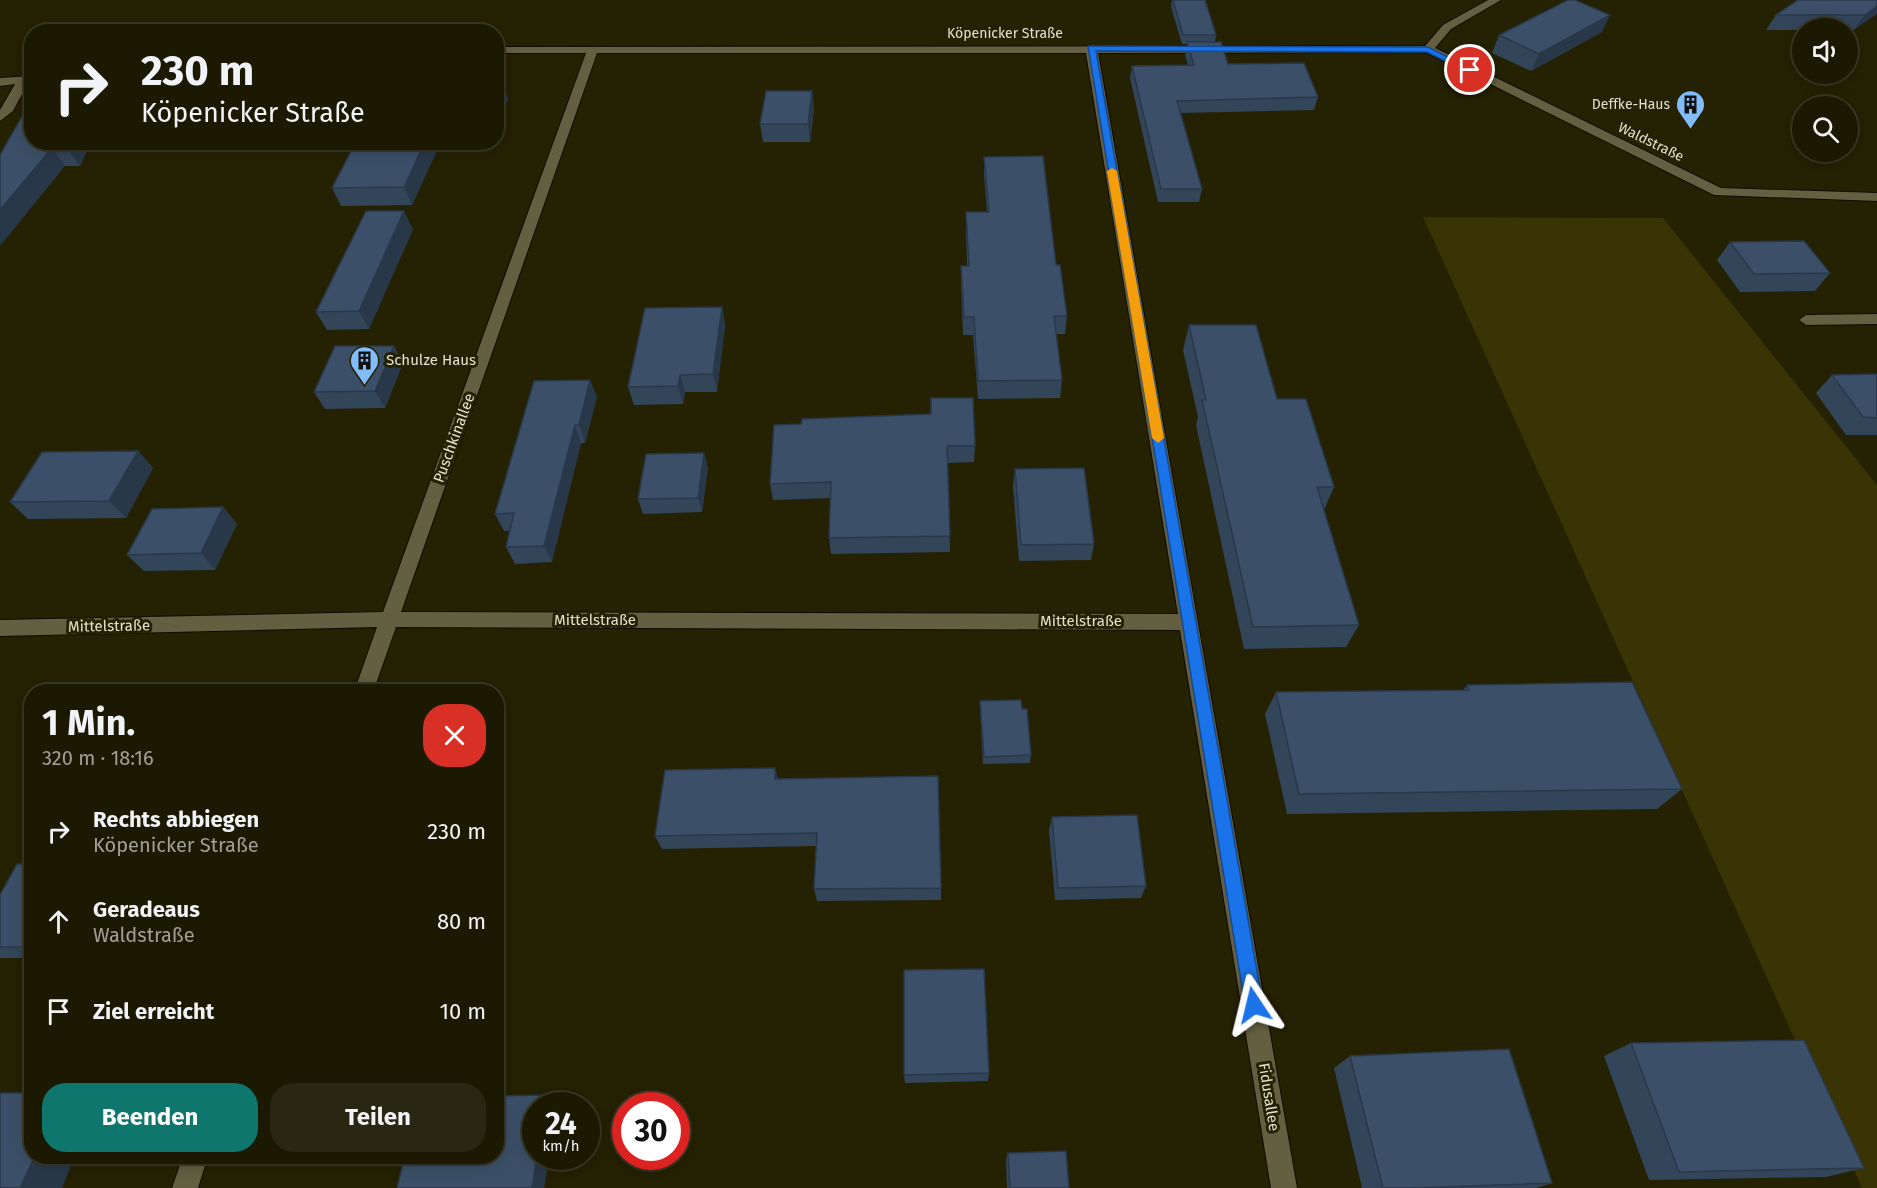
<!DOCTYPE html>
<html lang="de">
<head>
<meta charset="utf-8">
<style>
	:root { --surface:#1c1902; --page:#292611; --text:#f1f3f6; --muted:#a0a099; --line:#3a3824; --accent:#0f766e }
	body { margin:0; font-family:"Fira Sans",sans-serif; background:var(--page); color:var(--text); height:100vh; display:flex; flex-direction:column; font-size:22px; white-space:nowrap }
	* { box-sizing:border-box; margin:0 }
	p { font-size:20px; color:var(--muted) }
	.icon { flex:none; width:33px; height:33px; fill:none; stroke:currentColor; stroke-width:2; stroke-linecap:round; stroke-linejoin:round }
	.map { position:relative; flex:1; overflow:hidden }
	.details { position:absolute; left:24px; top:684px; width:480px; height:480px; display:flex; flex-direction:column; background:var(--surface); border-radius:24px; box-shadow:0 3px 15px #0003,0 0 0 2px var(--line) }
	.details>* { flex:none }
	.top-card { position:absolute; left:24px; top:24px; width:480px; height:126px; border-radius:24px; box-shadow:0 3px 15px #0003,0 0 0 2px var(--line); background:#1c1902; color:var(--text); overflow:hidden }
	.fabs { position:absolute; left:1792px; top:18px; display:grid; gap:12px }
	.fabs a { display:grid; place-items:center; width:66px; height:66px; border-radius:50%; background:var(--surface); box-shadow:0 3px 15px #0003,0 0 0 2px var(--line); font-size:30px }
	.speed { position:absolute; left:522px; top:1092px; display:flex; gap:12px; font-size:30px; font-weight:700; text-align:center }
	.speed>* { display:grid; place-content:center; width:78px; height:78px; border-radius:50%; background:var(--surface); box-shadow:0 3px 15px #0003,0 0 0 2px var(--line); line-height:1 }
	.speed small { font-size:15px; font-weight:400 }
	.speed .limit { border:9px solid #d22; background:#fff; color:#111 }
	.pin { position:absolute; display:grid; place-items:center; width:51px; height:51px; color:#fff; margin:-26px; border:3px solid #fff; border-radius:50%; box-shadow:0 2px 6px #0007 }
	.me { position:absolute; width:66px; margin:-33px; rotate:350deg; stroke-linejoin:round; filter:drop-shadow(0 0 4px #0008) }
	.turn { display:flex; align-items:center; gap:21px; height:126px; padding:0 18px; font-size:27px }
	.turn .icon { width:78px; height:78px; stroke-width:2.5 }
	.turn b { display:block; font-size:42px; line-height:51px }
	.round { display:grid; place-items:center; flex:none; width:63px; height:63px; border-radius:24px; background:var(--page) }
	.head { display:flex; align-items:center; justify-content:space-between; height:102px; padding:0 18px }
	h1 { font-size:36px; font-weight:700; line-height:45px }
	.primary-button { display:flex; gap:12px; margin-top:auto; padding:12px 18px }
	.primary-button a { flex:1; height:69px; border-radius:24px; background:var(--accent); color:#fff; font-size:24px; font-weight:700; line-height:69px; text-align:center }
	.primary-button a+a { background:var(--page); color:var(--text) }
	ul { padding:0; list-style:none }
	li { display:flex; align-items:center; gap:18px; height:90px; padding:0 18px }
	li div { flex:1 }
	li b { display:block; font-size:22px }
	li em { font-style:normal }
	.map>svg:first-child { display:block }
	.green { fill:#3a3405 }
	.lines { fill:none; stroke-linecap:round; stroke-linejoin:round }
	.lane-casing { stroke:#0f0a00; stroke-width:2 }
	.street-casing { stroke:#0f0a00; stroke-width:2 }
	.lane { fill:#645f40; fill-rule:evenodd }
	.street { fill:#645f40; fill-rule:evenodd }
	.wall { fill:#334559 }
	.shaded-wall { fill:#293849 }
	.building { fill:#3b5068; stroke:#293849; stroke-width:1.5 }
	.route { fill:#1a73e8; stroke:#114b97; stroke-width:1.5 }
	.slow { fill:#f59e0b }
	.labels { text-anchor:middle; dominant-baseline:central; stroke-width:6; stroke-linejoin:round; paint-order:stroke }
	.far-street-label { font-size:14px; fill:#e2e0ce; stroke:#252103 }
	.far-poi-label { font-size:14px; fill:#e2e0ce; stroke:#252103; text-anchor:end }
	.poi-label { font-size:15px; fill:#e2e0ce; stroke:#252103; text-anchor:start }
	.street-label { font-size:15px; fill:#e2e0ce; stroke:#252103 }
</style>
</head>
<body>
<div class="map">
<svg width="1877" height="1188" viewBox="0 0 1877 1188">
	<rect width="100%" height="100%" fill="#252103"/>
	<polygon class="green" points="1423,217 1663,218 1877,485 1877,1188 1862,1188"/>
	<g class="lines">
		<defs>
			<polygon id="lane" points="1877,314 1877,324 1806,325 1799,320 1806,315"/>
			<g id="street">
				<path d="M 1488,0 L 1501,0 L 1451,29 L 1435,48 L 1721,188 L 1877,193 L 1877,201 L 1714,195 L 1426,52 L 1098,53 L 1297,1188 L 1271,1188 L 1180,630 L 396,627 L 373,692 L 354,692 L 377,627 L 0,636 L 0,620 L 383,612 L 586,53 L 496,53 L 496,47 L 1425,46 L 1443,25 ZM 597,53 L 1086,53 L 1178,614 L 401,612 Z"/>
				<polygon points="32,76 32,83 28,83 13,111 0,121 0,110 15,84 0,86 0,78"/>
				<polygon points="183,1156 208,1156 198,1188 172,1188"/>
			</g>
		</defs>
		<use href="#lane" class="lane-casing"/>
		<use href="#street" class="street-casing"/>
		<use href="#lane" class="lane"/>
		<use href="#street" class="street"/>
	</g>
	<g class="wall">
		<polygon points="1172,0 1205,0 1216,35 1215,42 1228,64 1318,97 1314,110 1181,113 1202,189 1199,202 1158,202 1130,78 1132,66 1188,65 1185,55 1187,44 1182,44 1171,7"/>
		<polygon points="1877,0 1854,30 1848,30 1848,28 1803,28 1803,30 1766,30 1776,15"/>
		<polygon points="1602,32 1531,71 1492,53 1499,35"/>
		<polygon points="812,91 814,109 810,142 763,142 760,124"/>
		<polygon points="91,142 80,166 65,166 0,155"/>
		<polygon points="356,142 491,142 490,145 439,146 412,205 341,206 332,188"/>
		<polygon points="984,157 1056,265 1067,316 1065,334 1056,334 1062,380 1060,398 978,399 973,335 963,335 961,284 961,266 967,266 966,230 966,212 987,212 984,175"/>
		<polygon points="413,229 369,329 327,330 316,312"/>
		<polygon points="1730,242 1830,273 1815,291 1740,292 1717,260"/>
		<polygon points="722,307 725,325 717,392 685,392 683,404 634,405 628,387"/>
		<polygon points="1189,325 1277,399 1334,487 1324,510 1359,625 1346,647 1244,649 1196,425 1198,417 1183,350"/>
		<polygon points="394,346 403,363 385,408 325,409 314,392"/>
		<polygon points="1877,374 1877,435 1846,435 1816,393 1832,375"/>
		<polygon points="590,380 597,397 585,443 581,443 552,562 515,564 506,547 510,531 504,531 495,514"/>
		<polygon points="774,425 975,446 974,462 948,463 950,552 831,554 829,538 831,498 773,500 770,484"/>
		<polygon points="138,451 153,468 126,518 28,519 10,502"/>
		<polygon points="708,467 702,512 643,514 638,499"/>
		<polygon points="1015,469 1094,544 1091,560 1019,561 1013,486"/>
		<polygon points="223,507 237,524 215,570 144,571 127,555"/>
		<polygon points="1467,685 1682,789 1657,809 1287,814 1265,714 1276,692 1463,690"/>
		<polygon points="980,701 1031,755 1030,763 983,764 980,709"/>
		<polygon points="775,768 778,779 941,888 941,900 817,901 814,889 816,846 662,849 655,836"/>
		<polygon points="1052,817 1146,886 1141,898 1055,900 1049,830"/>
		<polygon points="32,864 32,958 0,958 0,895"/>
		<polygon points="1631,1043 1864,1168 1826,1177 1649,1180 1604,1056"/>
		<polygon points="1350,1056 1552,1183 1536,1188 1362,1188 1334,1068"/>
		<polygon points="989,1073 988,1081 905,1083 904,1075"/>
		<polygon points="1008,1153 1069,1188 1007,1188 1006,1159"/>
	</g>
	<g class="shaded-wall">
		<polygon points="1877,6 1877,14 1854,30 1865,15"/>
		<polygon points="1610,15 1602,32 1531,71 1539,54"/>
		<polygon points="502,82 508,99 496,128 496,95"/>
		<polygon points="812,91 814,109 810,142 808,124"/>
		<polygon points="70,142 91,142 80,166 67,148"/>
		<polygon points="425,142 438,142 439,146 412,205 404,187"/>
		<polygon points="52,148 65,166 0,246 0,210"/>
		<polygon points="404,211 413,229 369,329 359,311"/>
		<polygon points="722,307 725,325 717,392 713,374"/>
		<polygon points="394,346 403,363 385,408 375,391"/>
		<polygon points="680,375 685,392 683,404 678,386"/>
		<polygon points="590,380 597,397 585,443 579,425"/>
		<polygon points="575,425 581,443 552,562 544,546"/>
		<polygon points="138,451 153,468 126,518 109,501"/>
		<polygon points="704,453 708,467 702,512 698,498"/>
		<polygon points="223,507 237,524 215,570 201,553"/>
		<polygon points="775,768 779,782 775,779"/>
		<polygon points="548,1095 559,1102 559,1106 546,1106"/>
		<polygon points="35,1156 75,1156 62,1188 20,1188"/>
		<polygon points="537,1156 550,1156 544,1188 532,1188"/>
	</g>
	<g class="building">
		<polygon points="1173,0 1205,0 1216,35 1183,35"/>
		<polygon points="1568,0 1575,0 1610,15 1539,54 1499,35"/>
		<polygon points="1798,0 1877,0 1877,6 1865,15 1776,15"/>
		<polygon points="1187,42 1221,42 1228,64 1304,63 1318,97 1177,101 1202,189 1161,189 1132,66 1194,65"/>
		<polygon points="496,82 502,82 496,95"/>
		<polygon points="766,91 812,91 808,124 760,124"/>
		<polygon points="32,99 32,142 70,142 67,148 52,148 0,210 0,155"/>
		<polygon points="356,142 425,142 404,187 332,188"/>
		<polygon points="1043,156 1056,265 1060,265 1067,316 1054,316 1062,380 978,381 974,317 964,317 961,266 969,266 966,212 989,212 984,157"/>
		<polygon points="366,211 404,211 359,311 316,312"/>
		<polygon points="1804,241 1830,273 1754,274 1730,242"/>
		<polygon points="722,307 713,374 680,375 678,386 628,387 645,308"/>
		<polygon points="1189,325 1256,325 1277,399 1306,399 1334,487 1317,487 1359,625 1253,627 1202,400 1206,400"/>
		<polygon points="335,346 394,346 375,391 314,392"/>
		<polygon points="1877,374 1877,418 1863,417 1832,375"/>
		<polygon points="590,380 579,425 575,425 544,546 506,547 514,513 495,514 534,381"/>
		<polygon points="931,398 973,398 975,446 947,446 950,536 829,538 831,482 770,484 774,425 801,424 802,419 931,414"/>
		<polygon points="138,451 109,501 10,502 42,452"/>
		<polygon points="704,453 698,498 638,499 646,454"/>
		<polygon points="1084,468 1094,544 1021,545 1015,469"/>
		<polygon points="223,507 201,553 127,555 152,509"/>
		<polygon points="1632,682 1682,789 1299,794 1276,692 1469,690 1467,685"/>
		<polygon points="1021,700 1022,709 1027,709 1031,755 984,757 980,701"/>
		<polygon points="775,768 775,779 938,776 941,888 814,889 817,833 655,836 665,770"/>
		<polygon points="1137,815 1146,886 1058,888 1052,817"/>
		<polygon points="17,864 32,864 32,947 0,947 0,895"/>
		<polygon points="984,969 989,1073 904,1075 904,970"/>
		<polygon points="1804,1040 1864,1168 1679,1172 1631,1043"/>
		<polygon points="1509,1049 1552,1183 1414,1188 1383,1188 1350,1056"/>
		<polygon points="0,1093 32,1093 32,1156 35,1156 20,1188 0,1188"/>
		<polygon points="548,1095 546,1106 536,1106 536,1156 537,1156 532,1188 397,1188 405,1156 496,1156 496,1096"/>
		<polygon points="1066,1151 1069,1188 1010,1188 1008,1153"/>
	</g>
	<polygon class="route" points="1088,46 1428,47 1474,70 1467,72 1427,52 1096,51 1263,1005 1260,1011 1254,1013 1248,1011 1245,1005"/>
	<polygon class="slow" points="1112,168 1117,171 1164,438 1158,443 1152,438 1107,171"/>
	<defs>
		<symbol id="building-pin" viewBox="-11 -11 22 30"><path d="M0 17L-7.5 6A9.5 9.5 0 1 1 7.5 6Z" fill="#82bcfa" stroke="#252103"/><path d="M-4-6H4V6H1V3H-1V6H-4ZM-2.5-4.3h1.7v1.8h-1.7ZM.8-4.3h1.7v1.8H.8ZM-2.5-1h1.7V.8h-1.7ZM.8-1h1.7V.8H.8Z" fill="#111"/></symbol>
	</defs>
	<g fill-rule="evenodd">
		<use href="#building-pin" x="1674" y="88" width="33" height="45"/>
		<use href="#building-pin" x="348" y="344" width="33" height="45"/>
	</g>
	<g class="labels">
		<g class="far-street-label">
			<text x="1005" y="33">Köpenicker Straße</text>
			<text transform="translate(1651 142) rotate(26)">Waldstraße</text>
		</g>
		<g class="far-poi-label">
			<text x="1670" y="104">Deffke-Haus</text>
		</g>
		<g class="poi-label">
			<text x="386" y="360">Schulze Haus</text>
		</g>
		<g class="street-label">
			<text transform="translate(454 438) rotate(-70)">Puschkinallee</text>
			<text x="595" y="620">Mittelstraße</text>
			<text x="1081" y="621">Mittelstraße</text>
			<text transform="translate(109 626) rotate(-1)">Mittelstraße</text>
			<text transform="translate(1269 1097) rotate(81)">Fidusallee</text>
		</g>
	</g>
</svg>
<div class="fabs">
<a><svg class="icon" aria-label="sound" viewBox="0 0 24 24"><path d="M4 9h4l5-4v14l-5-4H4zM17 9q2 3 0 6"/></svg></a>
<a><svg class="icon" aria-label="search" viewBox="0 0 24 24"><circle cx="10" cy="10" r="6"/><path d="M15 15l6 6"/></svg></a>
</div>
<div class="speed"><div>24<small>km/h</small></div><div class="limit">30</div></div>
<div class="pin" style="left:1470px;top:70px;background:#d93025"><svg class="icon" aria-label="arrive" viewBox="0 0 24 24"><path d="M6 21V4h12l-3 4 3 4H6"/></svg></div>
<svg class="me" style="left:1254px;top:1005px" viewBox="-20 -20 40 40"><path d="M0-17L14 15 0 8-14 15z" fill="#1a73e8" stroke="#fff" stroke-width="4"/></svg>
<div class="top-card">
<div class="turn"><svg class="icon" aria-label="right" viewBox="0 0 24 24"><path d="M7 20v-9h11M14 6l5 5-5 5"/></svg><div><b>230 m</b>Köpenicker Straße</div></div>
</div>
<section class="details">
<div class="head"><div><h1>1 Min.</h1><p>320 m · 18:16</p></div><a class="round" style="background:#d93025;color:#fff"><svg class="icon" aria-label="close" viewBox="0 0 24 24"><path d="M6 6l12 12M18 6L6 18"/></svg></a></div>
<ul>
<li><svg class="icon" aria-label="right" viewBox="0 0 24 24"><path d="M7 20v-9h11M14 6l5 5-5 5"/></svg><div><b>Rechts abbiegen</b><p>Köpenicker Straße</p></div><em>230 m</em></li>
<li><svg class="icon" aria-label="ahead" viewBox="0 0 24 24"><path d="M12 20V5M6 11l6-6 6 6"/></svg><div><b>Geradeaus</b><p>Waldstraße</p></div><em>80 m</em></li>
<li><svg class="icon" aria-label="arrive" viewBox="0 0 24 24"><path d="M6 21V4h12l-3 4 3 4H6"/></svg><div><b>Ziel erreicht</b></div><em>10 m</em></li>
</ul>
<div class="primary-button"><a>Beenden</a><a>Teilen</a></div>
</section>
</div>
</body>
</html>
